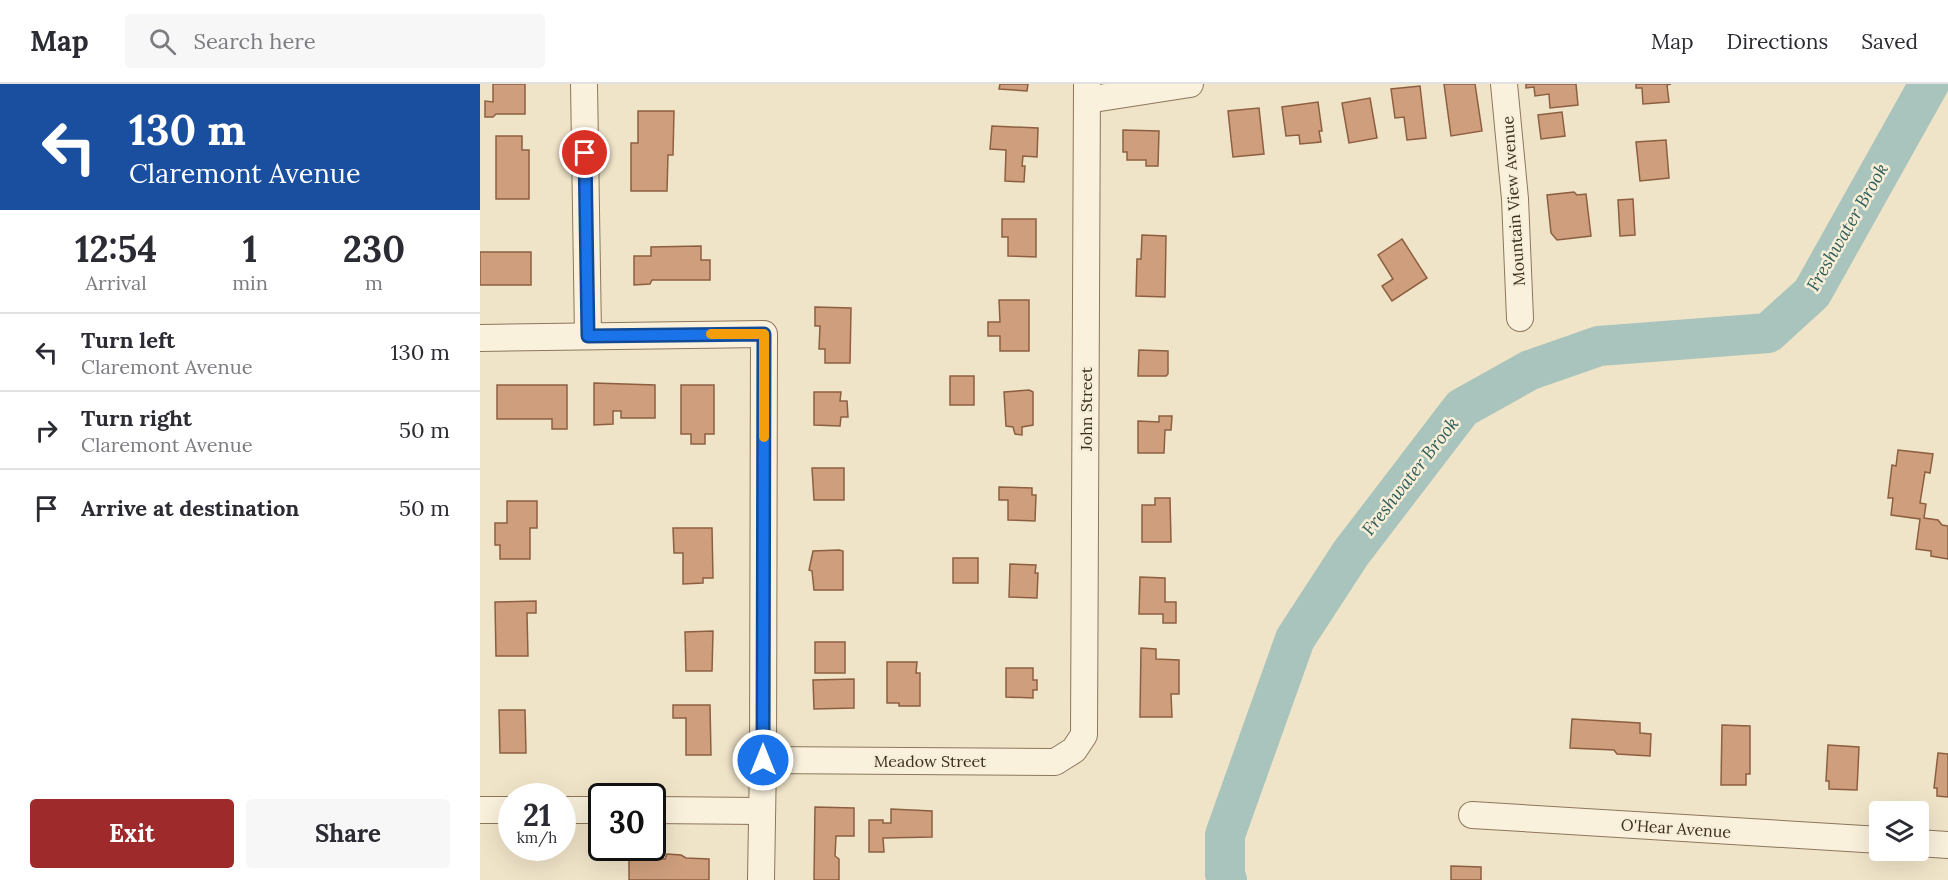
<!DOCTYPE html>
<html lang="en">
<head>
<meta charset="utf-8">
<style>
	:root { --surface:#fff; --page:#f7f7f7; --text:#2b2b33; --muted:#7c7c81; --line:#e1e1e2; --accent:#9e2a2b }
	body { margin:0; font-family:Lora,serif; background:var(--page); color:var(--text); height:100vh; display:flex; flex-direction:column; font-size:22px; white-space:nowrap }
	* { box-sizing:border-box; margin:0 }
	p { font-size:20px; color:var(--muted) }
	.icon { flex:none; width:33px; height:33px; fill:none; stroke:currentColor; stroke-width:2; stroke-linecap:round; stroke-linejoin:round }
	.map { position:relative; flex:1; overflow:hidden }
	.sheet { display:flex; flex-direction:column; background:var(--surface); width:480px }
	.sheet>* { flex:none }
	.hud { background:#1a4fa0; color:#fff; overflow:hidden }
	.fabs { position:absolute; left:1389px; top:717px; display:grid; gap:12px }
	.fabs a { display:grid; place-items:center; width:60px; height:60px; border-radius:6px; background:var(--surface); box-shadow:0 6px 24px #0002; font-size:30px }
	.speed { position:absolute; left:18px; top:699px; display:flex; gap:12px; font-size:30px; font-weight:700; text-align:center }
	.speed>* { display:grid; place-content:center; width:78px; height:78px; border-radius:50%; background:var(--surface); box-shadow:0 6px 24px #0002; line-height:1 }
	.speed small { font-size:15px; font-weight:400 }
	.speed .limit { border:3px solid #111; border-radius:9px; background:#fff; color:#111 }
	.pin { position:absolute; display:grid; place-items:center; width:51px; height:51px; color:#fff; margin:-26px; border:3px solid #fff; border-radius:50%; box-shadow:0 2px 6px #0007 }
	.me { position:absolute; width:66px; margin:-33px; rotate:0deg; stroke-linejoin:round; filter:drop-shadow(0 0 4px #0008) }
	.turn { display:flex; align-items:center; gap:21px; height:126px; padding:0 30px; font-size:27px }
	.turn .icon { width:78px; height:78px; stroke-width:2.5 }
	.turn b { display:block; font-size:42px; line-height:51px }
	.eta { display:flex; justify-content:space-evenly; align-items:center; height:102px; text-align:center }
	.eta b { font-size:36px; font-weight:700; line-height:42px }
	.button { display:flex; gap:12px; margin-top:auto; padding:12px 30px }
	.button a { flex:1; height:69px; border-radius:6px; background:var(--accent); color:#fff; font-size:24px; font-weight:700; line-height:69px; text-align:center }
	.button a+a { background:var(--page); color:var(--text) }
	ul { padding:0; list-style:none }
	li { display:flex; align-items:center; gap:18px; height:78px; padding:0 30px; border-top:2px solid var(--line) }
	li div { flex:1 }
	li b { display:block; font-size:22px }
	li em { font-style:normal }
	header { display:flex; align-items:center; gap:36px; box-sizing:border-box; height:84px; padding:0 30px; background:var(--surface); border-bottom:2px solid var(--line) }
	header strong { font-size:28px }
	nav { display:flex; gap:33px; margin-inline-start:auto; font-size:21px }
	.search { width:420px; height:54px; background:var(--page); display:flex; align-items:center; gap:15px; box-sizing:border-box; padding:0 21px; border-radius:6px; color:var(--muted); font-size:22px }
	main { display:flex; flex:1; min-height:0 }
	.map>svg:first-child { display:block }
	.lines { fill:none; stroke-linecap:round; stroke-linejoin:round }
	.river { stroke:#a9c4bc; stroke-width:40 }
	.building { fill:#cf9f7d; stroke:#8d5f41; stroke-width:1.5 }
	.minor-casing { stroke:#8d765c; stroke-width:28 }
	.minor { stroke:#faf1dc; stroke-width:26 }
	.route-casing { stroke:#114b97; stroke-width:15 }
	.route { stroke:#1a73e8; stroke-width:10 }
	.slow { stroke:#f59e0b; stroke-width:10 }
	.labels { text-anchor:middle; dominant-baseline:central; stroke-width:5; stroke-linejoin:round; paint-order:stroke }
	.street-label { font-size:16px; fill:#3d2e20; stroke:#f7eed8 }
	.water-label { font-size:18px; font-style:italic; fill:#2f5d5a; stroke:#f7eed8 }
</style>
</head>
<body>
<header>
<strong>Map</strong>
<div class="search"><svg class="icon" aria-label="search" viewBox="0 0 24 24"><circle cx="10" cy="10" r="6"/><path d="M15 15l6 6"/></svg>Search here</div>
<nav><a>Map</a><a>Directions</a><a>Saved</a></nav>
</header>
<main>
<section class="sheet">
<div class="hud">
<div class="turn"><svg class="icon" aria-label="left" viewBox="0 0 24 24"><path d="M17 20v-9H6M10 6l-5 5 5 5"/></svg><div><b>130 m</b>Claremont Avenue</div></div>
</div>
<div class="eta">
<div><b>12:54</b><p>Arrival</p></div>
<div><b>1</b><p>min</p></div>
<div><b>230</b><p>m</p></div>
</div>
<ul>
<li><svg class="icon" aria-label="left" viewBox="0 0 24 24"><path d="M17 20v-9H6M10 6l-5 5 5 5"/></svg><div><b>Turn left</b><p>Claremont Avenue</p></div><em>130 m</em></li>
<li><svg class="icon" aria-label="right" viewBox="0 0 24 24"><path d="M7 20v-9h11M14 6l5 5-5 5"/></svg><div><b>Turn right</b><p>Claremont Avenue</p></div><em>50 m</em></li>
<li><svg class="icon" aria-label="arrive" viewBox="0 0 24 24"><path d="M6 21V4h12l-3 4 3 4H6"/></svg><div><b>Arrive at destination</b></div><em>50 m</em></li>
</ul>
<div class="button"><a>Exit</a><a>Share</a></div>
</section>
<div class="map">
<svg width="1468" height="796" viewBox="0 0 1468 796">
	<rect width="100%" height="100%" fill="#f0e4c8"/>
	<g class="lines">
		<polyline class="river" points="747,796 745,790 745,751 815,555 871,469 982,324 1050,286 1119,262 1288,249 1332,209 1449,0"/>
	</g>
	<g class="building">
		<polygon points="13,0 45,0 45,30 16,30 13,33 5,33 5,17 13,18"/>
		<polygon points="520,0 548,0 547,7 519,5"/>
		<polygon points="964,0 995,0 1002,47 971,52"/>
		<polygon points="1046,0 1096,0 1098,21 1070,24 1069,10 1055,12 1054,3 1046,4"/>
		<polygon points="1156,0 1191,0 1187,1 1189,18 1163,20 1162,4 1156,4"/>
		<polygon points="940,2 946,54 927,56 924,33 915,34 911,5"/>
		<polygon points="890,14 897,54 869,59 862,19"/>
		<polygon points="838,18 842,47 839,47 841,58 820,60 819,51 806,52 802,23"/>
		<polygon points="779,24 784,70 753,73 748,27"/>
		<polygon points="158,27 194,27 193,71 188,71 187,107 151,107 151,59 158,59"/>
		<polygon points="1082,28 1085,52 1061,55 1058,31"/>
		<polygon points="512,42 558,44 557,73 543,72 542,82 545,82 544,98 525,97 526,66 510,65"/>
		<polygon points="643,46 679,47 678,82 666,82 666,76 647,76 647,68 643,68"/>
		<polygon points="16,52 42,52 42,66 49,66 49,115 16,115"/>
		<polygon points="1186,56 1189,94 1160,97 1156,58"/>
		<polygon points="1094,108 1097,111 1106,110 1111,152 1077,156 1071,149 1067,111"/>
		<polygon points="1153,115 1155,151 1140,152 1138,116"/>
		<polygon points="522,135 556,135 556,173 528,172 528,153 522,153"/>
		<polygon points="662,151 686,152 685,213 656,212 657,175 661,175"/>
		<polygon points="922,155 947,194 912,217 902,202 913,195 898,171"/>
		<polygon points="221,162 221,176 230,176 230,196 172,196 170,200 154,201 154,172 171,172 171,163"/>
		<rect x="0" y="168" width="51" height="33"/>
		<polygon points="519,216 549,216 549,267 520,267 520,252 508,252 508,238 520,238"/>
		<polygon points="335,223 371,224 370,279 345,279 345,265 339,265 340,242 335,242"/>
		<polygon points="659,266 688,267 688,290 686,292 658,292"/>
		<rect x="470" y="292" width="24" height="29"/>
		<polygon points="114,299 175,301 175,334 141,334 141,327 133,327 133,340 114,341"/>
		<polygon points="17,301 87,301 87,345 72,345 72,335 17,335"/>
		<polygon points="201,301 234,301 234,350 225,350 225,360 211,360 211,350 201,350"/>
		<polygon points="549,306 553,308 553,341 542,343 542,351 535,350 533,343 526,342 524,308"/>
		<polygon points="334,308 361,308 360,317 367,317 368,333 361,333 360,342 334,341"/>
		<polygon points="679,332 692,332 691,346 685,346 684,369 658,369 658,337 679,338"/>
		<polygon points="1418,366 1453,370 1450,389 1445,388 1440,419 1446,420 1444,434 1458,436 1462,441 1468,442 1468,475 1451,472 1451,467 1436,465 1440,435 1411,431 1413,414 1408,414 1412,381 1416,382"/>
		<polygon points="332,384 364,384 364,416 334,416"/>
		<polygon points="519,403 552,404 552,411 556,411 555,437 528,436 528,416 519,416"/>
		<polygon points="675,414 690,414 691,458 662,458 662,421 675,421"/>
		<polygon points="27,417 57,417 57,444 50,444 50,475 20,475 20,461 15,461 15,439 27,439"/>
		<polygon points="193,444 232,444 233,494 223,494 223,499 203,500 203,469 194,469"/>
		<polygon points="359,466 363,467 363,506 334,506 332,487 329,486 333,467"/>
		<rect x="473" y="474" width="25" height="25"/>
		<polygon points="530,480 556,481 555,489 558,489 557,514 529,513"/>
		<polygon points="660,493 685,494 685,518 696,518 696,539 683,539 683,530 659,530"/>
		<polygon points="56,517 56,529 47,529 48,572 16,572 15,518"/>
		<polygon points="233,547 232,587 206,587 205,548"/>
		<rect x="335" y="558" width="30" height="31"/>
		<polygon points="661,564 676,565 676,575 699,576 699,610 691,610 692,633 660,633"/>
		<polygon points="407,578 437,578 436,589 440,589 440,622 419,622 419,619 407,619"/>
		<polygon points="526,584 553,584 553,596 557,596 557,606 553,606 553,614 526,613"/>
		<polygon points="374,595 374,624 334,625 333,596"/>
		<polygon points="193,621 230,621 231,671 206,671 206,634 193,634"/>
		<polygon points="19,626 45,626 46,669 20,669"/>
		<polygon points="1092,635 1160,639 1160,649 1171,650 1170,672 1137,670 1134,666 1090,664"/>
		<polygon points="1242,641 1270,642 1270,690 1266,690 1266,701 1241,701"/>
		<polygon points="1348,661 1379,663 1377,706 1349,705 1349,697 1346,697"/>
		<polygon points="1458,669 1468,670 1468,713 1457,712 1457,704 1454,704"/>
		<polygon points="335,723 374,724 374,752 356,752 355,772 359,775 359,796 334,796"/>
		<polygon points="411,725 452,727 452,753 403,754 404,768 389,768 389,736 403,736 403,739 411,739"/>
		<polygon points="187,770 201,771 206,774 229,775 229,796 149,796 149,774 185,775"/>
		<polygon points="971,782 1001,783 1001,796 971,796"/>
	</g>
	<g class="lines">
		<defs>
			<g id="minor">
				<polyline points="104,0 108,251"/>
				<polyline points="1024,0 1035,115 1040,234"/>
				<polyline points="607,16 710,0"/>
				<polyline points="0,254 284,250 283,676 281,796"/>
				<polyline points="283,676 575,678 594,666 604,651 607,0"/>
				<polyline points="0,726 32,726"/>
				<polyline points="82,726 122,726"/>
				<polyline points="172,726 281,727"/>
				<polyline points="992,731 1400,756"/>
				<polyline points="1438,759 1468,761"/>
			</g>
		</defs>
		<use href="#minor" class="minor-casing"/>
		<use href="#minor" class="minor"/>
	</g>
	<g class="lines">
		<defs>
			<polyline id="route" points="105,69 108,252 284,250 283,676"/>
		</defs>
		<use href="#route" class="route-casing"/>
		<use href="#route" class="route"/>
		<polyline class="slow" points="231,250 284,250 284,353"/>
	</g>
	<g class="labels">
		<g class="street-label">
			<text transform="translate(1033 117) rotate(-94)">Mountain View Avenue</text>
			<text transform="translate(606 325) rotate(-90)">John Street</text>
			<text x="450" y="677">Meadow Street</text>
			<text transform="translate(1196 744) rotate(4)">O'Hear Avenue</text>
		</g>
		<g class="water-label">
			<text transform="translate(1367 143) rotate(-60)">Freshwater Brook</text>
			<text transform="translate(930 392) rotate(-52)">Freshwater Brook</text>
		</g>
	</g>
</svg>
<div class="fabs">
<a><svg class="icon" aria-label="layers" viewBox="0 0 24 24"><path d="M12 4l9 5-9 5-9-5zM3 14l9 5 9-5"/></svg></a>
</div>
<div class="speed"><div>21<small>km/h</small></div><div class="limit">30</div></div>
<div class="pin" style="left:105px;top:69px;background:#d93025"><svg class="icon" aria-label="arrive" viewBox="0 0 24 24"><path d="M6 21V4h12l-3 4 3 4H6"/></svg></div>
<svg class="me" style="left:283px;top:676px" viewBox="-20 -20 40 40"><circle r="17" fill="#1a73e8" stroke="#fff" stroke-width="3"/><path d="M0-11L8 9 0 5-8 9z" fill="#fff"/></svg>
</div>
</main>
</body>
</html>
